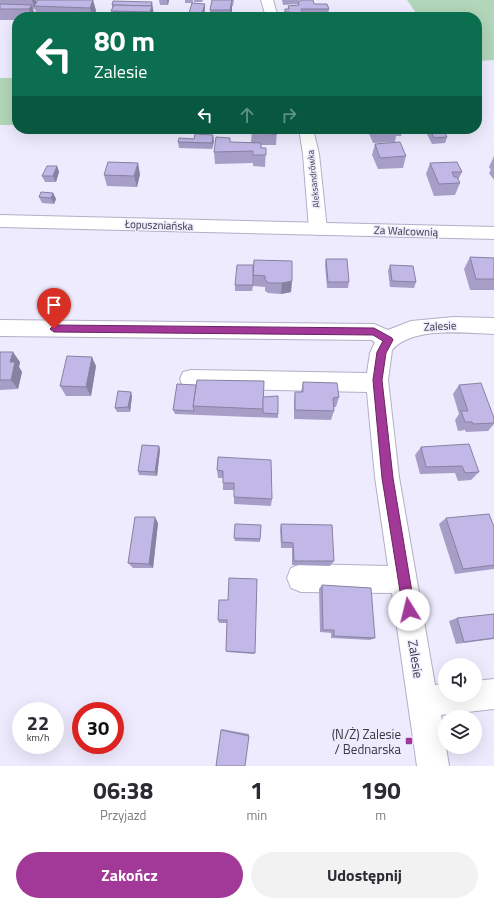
<!DOCTYPE html>
<html lang="pl">
<head>
<meta charset="utf-8">
<style>
	:root { --surface:#fff; --page:#f2f2f3; --text:#2b2b33; --muted:#7c7c81; --accent:#a23898 }
	body { margin:0; font-family:"Titillium Web",sans-serif; background:var(--page); color:var(--text); height:100vh; display:flex; flex-direction:column; font-size:15px; white-space:nowrap }
	* { box-sizing:border-box; margin:0 }
	p { font-size:13px; color:var(--muted) }
	.icon { flex:none; width:22px; height:22px; fill:none; stroke:currentColor; stroke-width:2; stroke-linecap:round; stroke-linejoin:round }
	.map { position:relative; height:766px; overflow:hidden }
	.details { display:flex; flex-direction:column; background:var(--surface); flex:1 }
	.details>* { flex:none }
	.top-card { position:absolute; left:12px; top:12px; width:470px; height:122px; border-radius:16px; box-shadow:0 4px 16px #0002; background:#0b6e4f; color:#fff; overflow:hidden }
	.fabs { position:absolute; left:438px; top:658px; display:grid; gap:8px }
	.fabs a { display:grid; place-items:center; width:44px; height:44px; border-radius:50%; background:var(--surface); box-shadow:0 4px 16px #0002; font-size:20px }
	.speed { position:absolute; left:12px; top:702px; display:flex; gap:8px; font-size:20px; font-weight:700; text-align:center }
	.speed>* { display:grid; place-content:center; width:52px; height:52px; border-radius:50%; background:var(--surface); box-shadow:0 4px 16px #0002; line-height:1 }
	.speed small { font-size:10px; font-weight:400 }
	.speed .limit { border:6px solid #d22; background:#fff; color:#111 }
	.pin { position:absolute; display:grid; place-items:center; width:34px; height:34px; color:#fff; margin:-41px -17px; border-radius:50% 50% 50% 0; rotate:-45deg; box-shadow:0 0 4px #0007 }
	.pin .icon { rotate:45deg }
	.me { position:absolute; width:44px; margin:-22px; rotate:351deg; stroke-linejoin:round; filter:drop-shadow(0 0 3px #0008) }
	.turn { display:flex; align-items:center; gap:14px; height:84px; padding:0 16px; font-size:18px }
	.turn .icon { width:52px; height:52px; stroke-width:2.5 }
	.turn b { display:block; font-size:28px; line-height:34px }
	.lanes { display:flex; align-items:center; height:38px; padding:0 16px; background:#0003; justify-content:center; gap:20px; direction:ltr }
	.lanes .off { opacity:.35 }
	.eta { display:flex; justify-content:space-evenly; align-items:center; height:68px; text-align:center }
	.eta b { font-size:24px; font-weight:700; line-height:28px }
	.button { display:flex; gap:8px; margin-top:auto; padding:8px 16px }
	.button a { flex:1; height:46px; border-radius:24px; background:var(--accent); color:#fff; font-size:16px; font-weight:700; line-height:46px; text-align:center }
	.button a+a { background:var(--page); color:var(--text) }
	.map>svg:first-child { display:block }
	.green { fill:#b2d6b9 }
	.lines { fill:none; stroke-linecap:round; stroke-linejoin:round }
	.minor-casing { stroke:#b3afc6; stroke-width:2 }
	.major-casing { stroke:#b3afc6; stroke-width:2 }
	.minor { fill:#fff; fill-rule:evenodd }
	.major { fill:#fff; fill-rule:evenodd }
	.wall { fill:#a69ec7 }
	.shaded-wall { fill:#8781a2 }
	.building { fill:#c1b8e7; stroke:#8781a2 }
	.route { fill:#a23898; stroke:#692463 }
	.poi-dot { fill:#a23898; stroke:#eeebfe; stroke-width:1.5 }
	.labels { text-anchor:middle; dominant-baseline:central; stroke-width:3; stroke-linejoin:round; paint-order:stroke }
	.far-street-label { font-size:9px; fill:#3a3841; stroke:#eeebfe }
	.street-label { font-size:11px; fill:#3a3841; stroke:#eeebfe }
	.near-street-label { font-size:13px; fill:#3a3841; stroke:#eeebfe }
	.near-poi-label { font-size:13px; fill:#3a3841; stroke:#eeebfe; text-anchor:end }
</style>
</head>
<body>
<div class="map">
<svg width="494" height="766" viewBox="0 0 494 766">
	<rect width="100%" height="100%" fill="#eeebfe"/>
	<g class="green">
		<polygon points="407,0 494,0 494,60 477,61 477,17 419,17"/>
		<rect x="0" y="78" width="17" height="47"/>
	</g>
	<g class="lines">
		<defs>
			<g id="minor">
				<polygon points="261,0 273,0 278,17 266,17"/>
				<polygon points="299,129 313,129 319,154 327,229 324,233 318,235 312,233 309,229 303,154"/>
				<path d="M 454,317 L 494,318 L 494,334 C 465,333 413,326 392,350 L 388,380 L 399,477 L 435,685 L 445,684 L 445,695 L 475,695 L 475,681 L 494,679 L 494,709 L 441,715 L 449,766 L 417,766 L 392,593 L 301,592 L 291,588 L 287,578 L 291,568 L 301,564 L 388,566 L 375,477 L 367,392 L 191,388 L 183,386 L 180,379 L 183,372 L 191,370 L 367,373 L 370,353 L 375,342 L 371,340 L 0,336 L 0,320 L 374,324 L 388,330 L 411,321 Z"/>
			</g>
			<polygon id="major" points="0,215 494,227 494,239 0,227"/>
		</defs>
		<use href="#minor" class="minor-casing"/>
		<use href="#major" class="major-casing"/>
		<use href="#minor" class="minor"/>
		<use href="#major" class="major"/>
	</g>
	<g class="wall">
		<polygon points="0,0 36,0 37,2 93,0 96,11 93,17 37,17 35,9 33,9 35,16 35,17 17,17 17,20 0,20"/>
		<polygon points="159,0 169,0 168,5 160,5"/>
		<polygon points="185,0 193,0 193,3 205,9 203,17 189,17 189,13 192,3 185,3"/>
		<polygon points="194,0 203,0 202,2 194,2"/>
		<polygon points="212,0 234,0 233,6 232,6 232,17 210,17 210,10"/>
		<polygon points="282,0 298,0 298,1 301,1 301,0 329,9 328,15 303,15 303,17 285,17 284,15 285,9 288,9 288,6 298,5 298,4 283,5"/>
		<polygon points="112,5 153,8 153,9 154,17 112,17 111,11 112,9"/>
		<polygon points="477,82 481,88 477,99"/>
		<polygon points="252,129 277,129 276,145 261,145 261,148 266,148 265,167 253,166 253,163 215,164 214,152 230,142 251,143"/>
		<polygon points="367,129 403,129 401,136 396,136 395,142 373,143"/>
		<polygon points="425,129 443,129 447,137 445,143 432,144 425,130"/>
		<polygon points="194,139 214,141 212,149 179,148 178,142"/>
		<polygon points="375,144 406,156 403,168 378,169 372,155"/>
		<polygon points="494,156 494,180 489,173 491,170 489,167"/>
		<polygon points="430,163 462,172 458,180 460,183 455,195 434,196 426,174"/>
		<polygon points="57,166 59,172 56,182 45,182 42,176"/>
		<polygon points="140,174 137,187 107,186 104,175"/>
		<polygon points="53,193 56,199 54,204 42,203 39,197"/>
		<polygon points="470,257 494,258 494,290 470,290 464,269"/>
		<polygon points="326,259 349,282 348,288 327,288 325,264"/>
		<polygon points="292,261 291,292 281,294 268,293 265,291 265,287 253,286 252,291 235,291 235,285 253,265"/>
		<polygon points="390,265 416,282 414,288 390,287 388,271"/>
		<polygon points="0,352 20,362 19,367 22,372 18,389 0,390"/>
		<polygon points="96,366 91,396 66,396 60,386"/>
		<polygon points="303,382 339,397 336,407 333,407 334,411 331,420 294,419 294,401 295,392 301,392"/>
		<polygon points="177,384 263,397 278,414 278,418 175,414 173,410"/>
		<polygon points="459,385 494,418 494,424 488,431 466,432 465,430 458,431 455,420 459,414 453,394"/>
		<polygon points="132,396 130,412 117,412 115,408"/>
		<polygon points="159,446 160,450 157,476 139,475 138,471"/>
		<polygon points="421,447 479,472 471,480 458,481 455,473 420,474 415,455"/>
		<polygon points="218,457 272,499 271,506 234,504 234,490 223,490 223,478 218,478 217,470"/>
		<polygon points="446,518 494,527 494,569 455,574 439,524"/>
		<polygon points="158,523 153,568 133,568 128,563"/>
		<polygon points="281,524 334,561 330,566 292,565 292,548 281,548 280,530"/>
		<polygon points="261,525 260,542 235,541 234,538"/>
		<polygon points="322,585 375,638 370,640 331,638 331,633 320,632 319,589"/>
		<polygon points="219,600 255,653 254,654 227,652 226,651 227,623 219,623 218,620"/>
		<polygon points="494,614 494,639 456,644 449,621 457,618"/>
		<polygon points="222,729 249,734 249,736 221,730"/>
	</g>
	<g class="shaded-wall">
		<polygon points="32,0 36,0 38,5 34,7"/>
		<polygon points="93,0 96,11 93,17 92,17 90,8"/>
		<polygon points="167,0 169,0 168,5"/>
		<polygon points="232,0 232,17 231,17 230,10"/>
		<polygon points="152,2 153,9 154,17 151,17 150,12 151,6"/>
		<polygon points="205,4 205,9 203,17 202,17 202,13"/>
		<polygon points="32,5 35,16 35,17 31,17 29,9"/>
		<polygon points="213,135 214,141 212,149 212,143"/>
		<polygon points="138,163 140,174 137,187 134,176"/>
		<polygon points="57,166 59,172 56,182 53,176"/>
		<polygon points="53,193 56,199 54,204 51,198"/>
		<polygon points="292,281 291,292 281,294 282,283"/>
		<polygon points="13,352 20,362 19,367 22,372 18,389 11,380 10,362"/>
		<polygon points="92,357 96,366 91,396 86,387"/>
		<polygon points="131,392 132,396 130,412 128,407"/>
		<polygon points="159,446 160,450 157,476 155,472"/>
		<polygon points="155,517 158,523 153,568 149,564"/>
	</g>
	<g class="building">
		<polygon points="38,0 93,0 90,8 34,6"/>
		<polygon points="212,0 232,0 230,10 210,10"/>
		<polygon points="301,0 313,0 314,4 327,4 329,9 301,9 303,14 291,15 290,12 285,12 285,9 289,9 288,6 299,5 298,1 301,1"/>
		<polygon points="113,1 152,2 151,6 112,5"/>
		<polygon points="192,3 205,4 202,13 189,13"/>
		<polygon points="0,4 32,5 29,9 0,9"/>
		<polygon points="114,5 152,6 150,12 111,11"/>
		<polygon points="477,82 481,88 477,88"/>
		<polygon points="252,129 277,129 277,134 251,133"/>
		<polygon points="374,129 397,129 398,130 375,131"/>
		<polygon points="430,129 443,129 447,137 434,138"/>
		<polygon points="195,134 213,135 212,143 178,142 179,138 194,139"/>
		<polygon points="216,137 230,138 230,142 261,143 261,148 266,148 266,155 253,155 253,151 214,152"/>
		<polygon points="400,142 406,156 380,158 375,144"/>
		<polygon points="108,162 138,163 134,176 104,175"/>
		<polygon points="457,162 462,172 452,172 454,177 457,177 460,183 439,184 430,163"/>
		<polygon points="47,166 57,166 53,176 42,176"/>
		<polygon points="41,192 53,193 51,198 39,197"/>
		<polygon points="470,257 494,258 494,279 476,279"/>
		<polygon points="326,259 347,259 349,282 328,282"/>
		<polygon points="254,260 292,261 292,281 282,283 269,283 265,280 265,276 253,275"/>
		<polygon points="237,265 253,265 253,285 235,285"/>
		<polygon points="390,265 413,266 416,282 392,281"/>
		<polygon points="0,352 13,352 10,362 15,362 11,380 0,380"/>
		<polygon points="67,356 92,357 86,387 60,386"/>
		<polygon points="197,380 264,381 263,409 193,406"/>
		<polygon points="303,382 337,383 339,397 333,398 334,411 295,410 295,392 303,392"/>
		<polygon points="481,383 494,418 494,423 473,424 472,422 465,422 461,411 468,411 459,385"/>
		<polygon points="177,384 196,385 193,406 194,411 173,410"/>
		<polygon points="118,391 131,392 128,407 115,408"/>
		<polygon points="278,396 278,414 263,413 263,397"/>
		<polygon points="469,444 479,472 465,473 462,466 426,467 421,447"/>
		<polygon points="142,445 159,446 155,472 138,471"/>
		<polygon points="218,457 271,460 272,499 234,497 234,483 223,483 223,471 217,470"/>
		<polygon points="489,514 494,527 494,565 463,569 446,518"/>
		<polygon points="135,517 155,517 149,564 128,563"/>
		<polygon points="235,524 261,525 260,539 234,538"/>
		<polygon points="281,524 332,525 334,561 294,561 293,543 282,542"/>
		<polygon points="229,578 257,579 255,653 226,651 227,620 218,620 219,600 228,600"/>
		<polygon points="322,585 371,588 375,638 334,636 334,630 323,630"/>
		<polygon points="494,614 494,638 464,642 457,618"/>
		<polygon points="221,730 249,736 245,766 216,766"/>
	</g>
	<polygon class="route" points="54,325 374,328 392,338 393,340 386,353 382,380 393,478 415,610 413,614 409,616 405,614 403,610 382,478 373,380 377,352 383,341 373,335 54,332 50,329"/>
	<rect class="poi-dot" x="405" y="737" width="8" height="8" rx="2"/>
	<g class="labels">
		<g class="far-street-label">
			<text transform="translate(313 179) rotate(-96)">Aleksandrówka</text>
		</g>
		<g class="street-label">
			<text transform="translate(159 225) rotate(2)">Łopuszniańska</text>
			<text transform="translate(406 231) rotate(2)">Za Walcownią</text>
			<text transform="translate(440 326) rotate(-3)">Zalesie</text>
		</g>
		<g class="near-street-label">
			<text transform="translate(416 659) rotate(81)">Zalesie</text>
		</g>
		<g class="near-poi-label">
			<text x="401" y="734">(N/Ż) Zalesie<tspan x="401" dy="15">/ Bednarska</tspan></text>
		</g>
	</g>
</svg>
<div class="fabs">
<a><svg class="icon" aria-label="sound" viewBox="0 0 24 24"><path d="M4 9h4l5-4v14l-5-4H4zM17 9q2 3 0 6"/></svg></a>
<a><svg class="icon" aria-label="layers" viewBox="0 0 24 24"><path d="M12 4l9 5-9 5-9-5zM3 14l9 5 9-5"/></svg></a>
</div>
<div class="speed"><div>22<small>km/h</small></div><div class="limit">30</div></div>
<div class="pin" style="left:54px;top:329px;background:#d93025"><svg class="icon" aria-label="arrive" viewBox="0 0 24 24"><path d="M6 21V4h12l-3 4 3 4H6"/></svg></div>
<svg class="me" style="left:409px;top:610px" viewBox="-20 -20 40 40"><circle r="19" fill="#fff"/><path d="M0-13L10 11 0 6-10 11z" fill="#a23898"/></svg>
<div class="top-card">
<div class="turn"><svg class="icon" aria-label="left" viewBox="0 0 24 24"><path d="M17 20v-9H6M10 6l-5 5 5 5"/></svg><div><b>80 m</b>Zalesie</div></div>
<div class="lanes"><svg class="icon" aria-label="left" viewBox="0 0 24 24"><path d="M17 20v-9H6M10 6l-5 5 5 5"/></svg><svg class="icon off" aria-label="ahead" viewBox="0 0 24 24"><path d="M12 20V5M6 11l6-6 6 6"/></svg><svg class="icon off" aria-label="right" viewBox="0 0 24 24"><path d="M7 20v-9h11M14 6l5 5-5 5"/></svg></div>
</div>
</div>
<section class="details">
<div class="eta">
<div><b>06:38</b><p>Przyjazd</p></div>
<div><b>1</b><p>min</p></div>
<div><b>190</b><p>m</p></div>
</div>
<div class="button"><a>Zakończ</a><a>Udostępnij</a></div>
</section>
</body>
</html>
